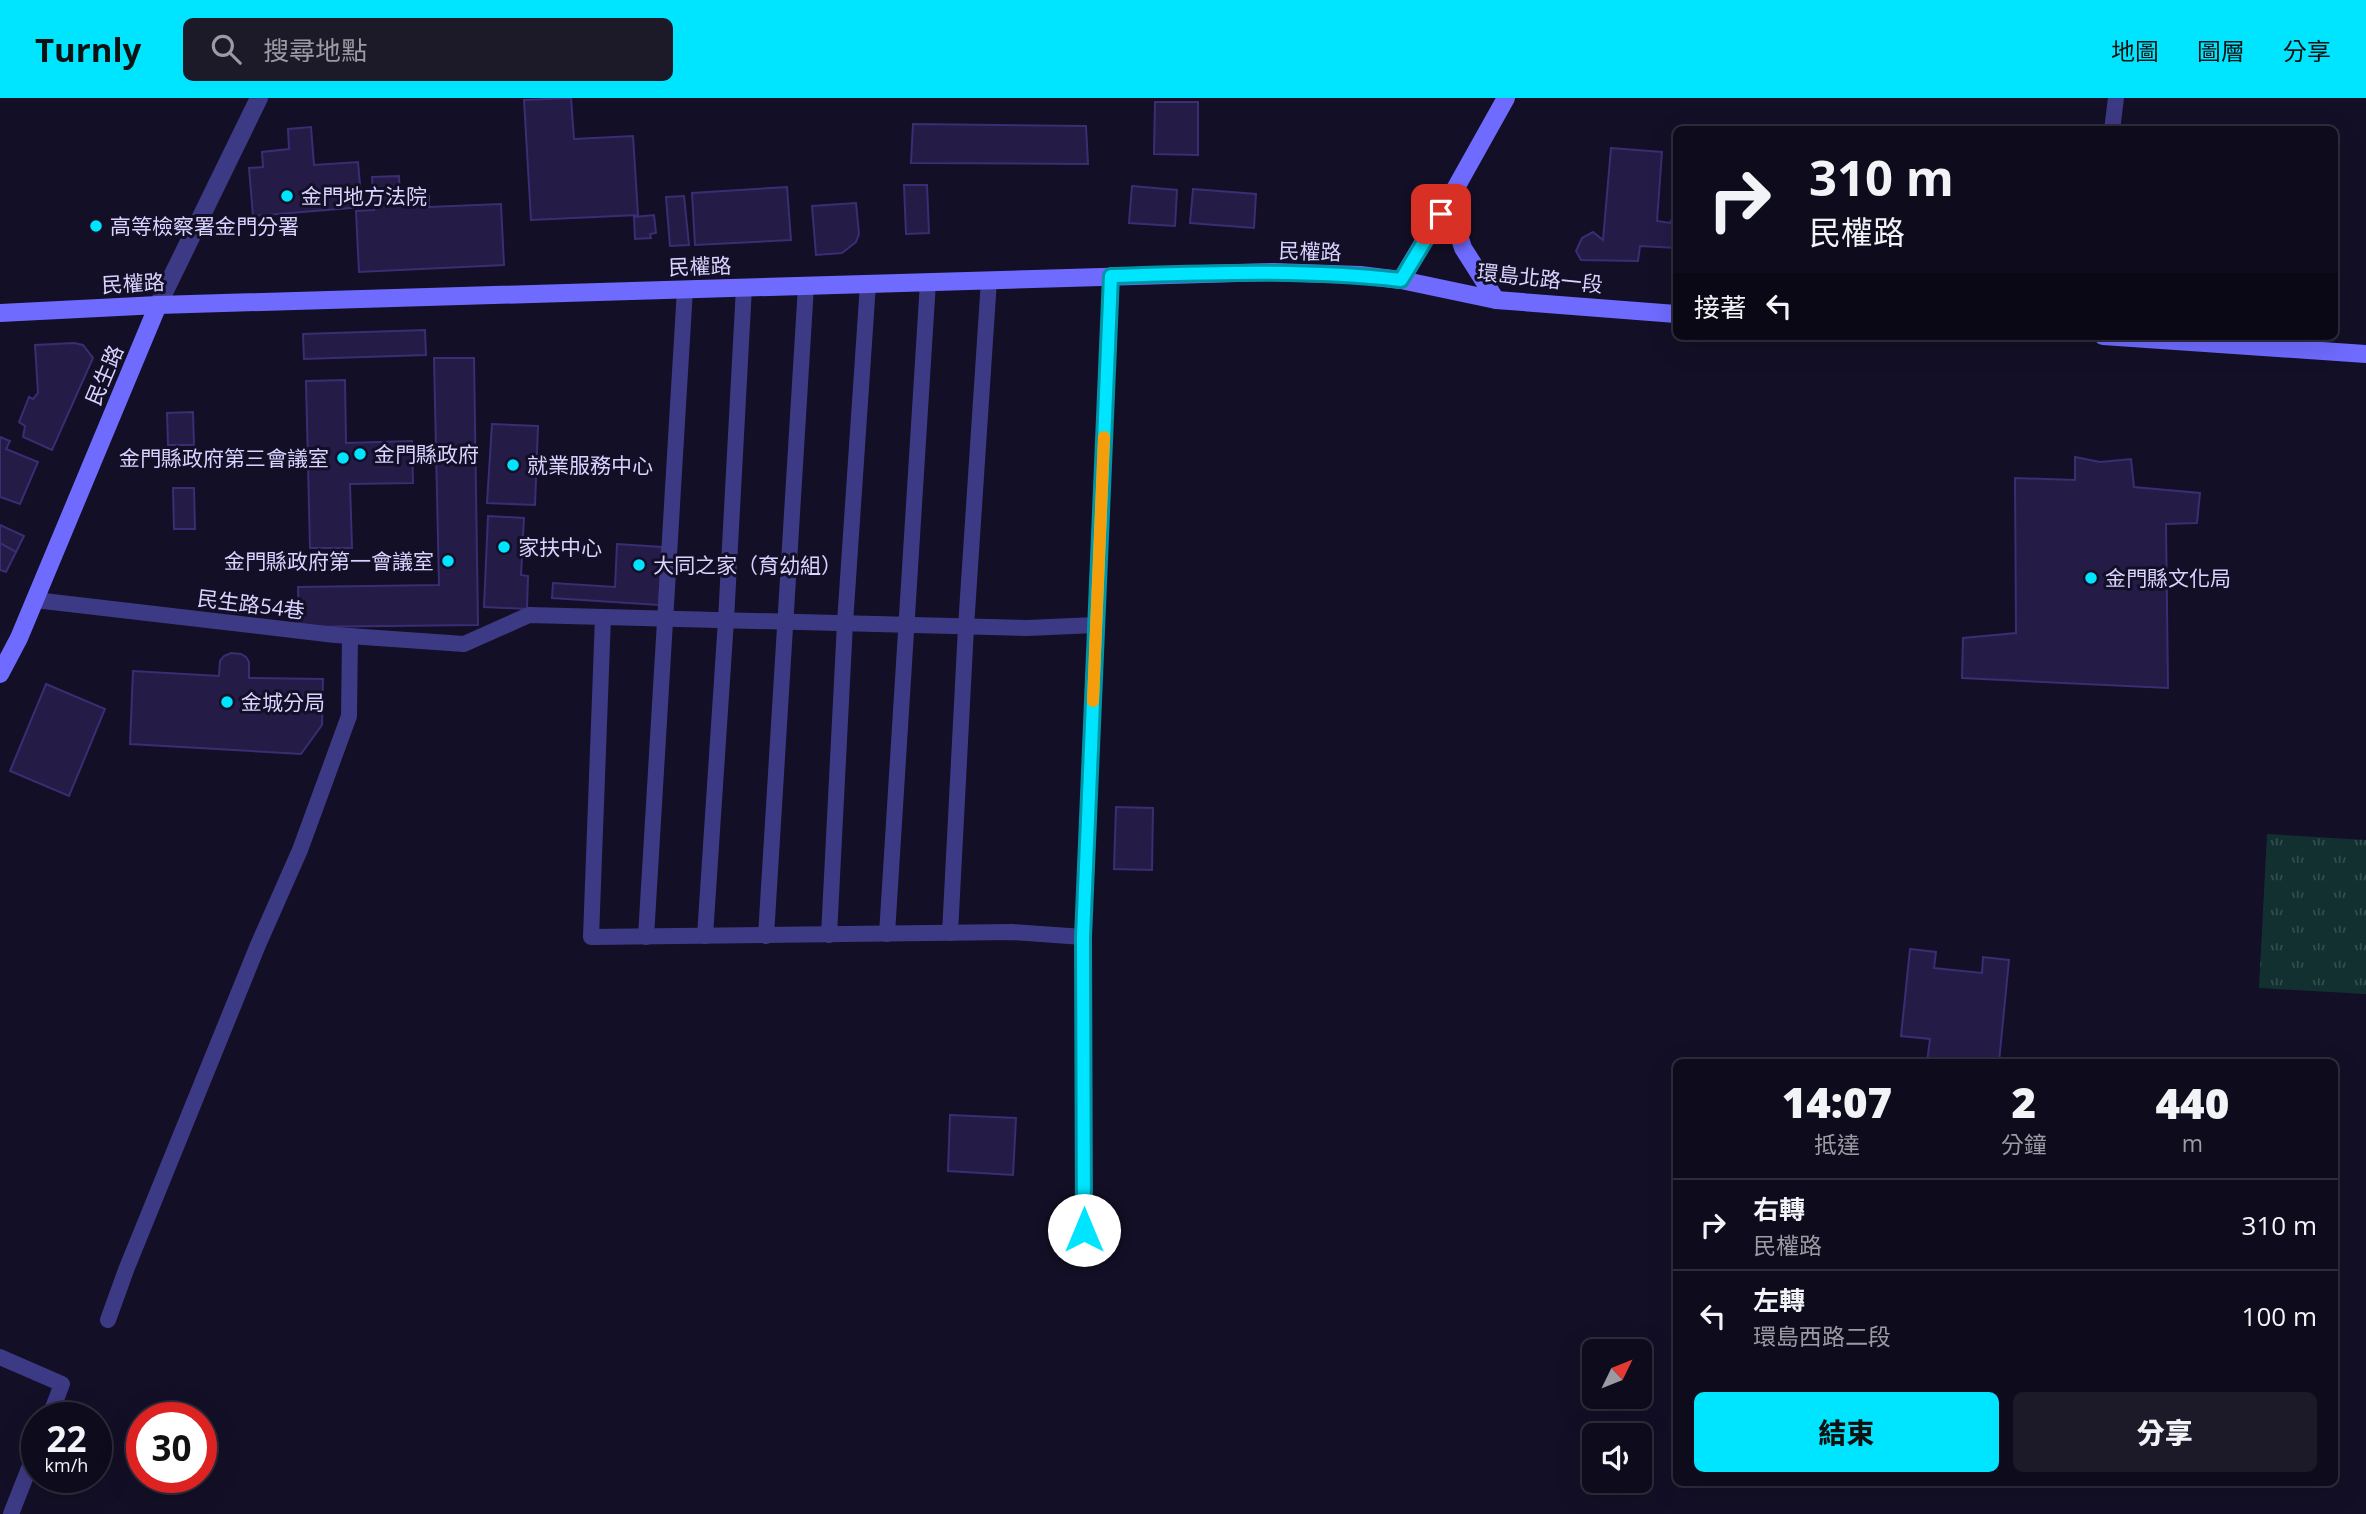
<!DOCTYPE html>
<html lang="zh-TW">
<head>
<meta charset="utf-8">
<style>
	:root { --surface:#0e0b1c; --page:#1c1929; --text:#f1f3f6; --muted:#9b9ba3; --line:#2e2b3b; --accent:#00e5ff }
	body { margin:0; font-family:"Open Sans","Noto Sans TC",sans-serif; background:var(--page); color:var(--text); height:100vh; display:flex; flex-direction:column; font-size:26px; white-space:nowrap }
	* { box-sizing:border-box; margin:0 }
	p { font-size:23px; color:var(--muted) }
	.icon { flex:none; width:38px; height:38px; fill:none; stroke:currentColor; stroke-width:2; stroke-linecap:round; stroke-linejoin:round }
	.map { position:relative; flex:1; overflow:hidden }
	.details { position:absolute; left:1673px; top:961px; width:665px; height:427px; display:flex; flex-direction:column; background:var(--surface); border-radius:10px; box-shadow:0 7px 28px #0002,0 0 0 2px var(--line) }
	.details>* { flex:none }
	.guide { position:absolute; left:1673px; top:28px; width:665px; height:214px; border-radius:10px; box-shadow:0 7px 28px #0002,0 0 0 2px var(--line); background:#0e0b1c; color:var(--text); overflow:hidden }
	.needle { width:46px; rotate:47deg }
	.fabs { position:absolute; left:1582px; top:1241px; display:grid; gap:14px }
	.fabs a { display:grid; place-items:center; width:70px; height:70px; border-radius:10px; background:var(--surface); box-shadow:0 7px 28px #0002,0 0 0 2px var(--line); font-size:35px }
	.speed { position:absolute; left:21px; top:1304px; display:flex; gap:14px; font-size:35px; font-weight:700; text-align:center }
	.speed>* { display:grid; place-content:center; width:91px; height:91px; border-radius:50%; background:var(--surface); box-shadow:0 7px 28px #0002,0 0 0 2px var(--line); line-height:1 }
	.speed small { font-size:18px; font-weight:400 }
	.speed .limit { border:10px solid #d22; background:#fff; color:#111 }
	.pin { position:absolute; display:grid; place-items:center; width:60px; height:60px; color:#fff; margin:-30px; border-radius:14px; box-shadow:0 4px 10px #0006 }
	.me { position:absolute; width:77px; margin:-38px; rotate:0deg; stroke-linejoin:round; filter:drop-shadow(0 0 5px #0008) }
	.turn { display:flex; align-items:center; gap:24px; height:147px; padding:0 21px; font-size:32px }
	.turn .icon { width:91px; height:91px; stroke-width:2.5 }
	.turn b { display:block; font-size:49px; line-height:60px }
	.then { display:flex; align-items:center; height:66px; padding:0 21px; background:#0003; gap:14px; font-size:26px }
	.eta { display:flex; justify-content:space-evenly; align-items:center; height:119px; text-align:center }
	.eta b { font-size:42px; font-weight:800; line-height:49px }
	.button { display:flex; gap:14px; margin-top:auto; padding:14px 21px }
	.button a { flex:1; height:80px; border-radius:10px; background:var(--accent); color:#111; font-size:28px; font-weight:800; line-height:80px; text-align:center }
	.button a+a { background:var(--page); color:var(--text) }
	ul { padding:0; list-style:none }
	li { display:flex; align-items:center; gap:21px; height:91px; padding:0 21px; border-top:2px solid var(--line) }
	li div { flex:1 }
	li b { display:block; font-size:26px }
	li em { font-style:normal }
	header { display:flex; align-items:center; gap:42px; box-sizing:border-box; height:98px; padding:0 35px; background:var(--accent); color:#111 }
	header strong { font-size:33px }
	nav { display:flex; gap:38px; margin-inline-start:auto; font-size:24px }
	.search { width:490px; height:63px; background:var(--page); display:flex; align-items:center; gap:18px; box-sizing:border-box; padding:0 24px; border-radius:10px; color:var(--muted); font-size:26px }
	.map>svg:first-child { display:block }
	.park { fill:url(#park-tufts) }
	.building { fill:#241b47; stroke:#3b2d73; stroke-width:2 }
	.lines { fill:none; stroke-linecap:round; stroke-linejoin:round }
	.minor { stroke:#3d3a85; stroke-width:16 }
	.tertiary { stroke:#3d3a85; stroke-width:18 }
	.secondary { stroke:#6f6bff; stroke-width:18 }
	.route-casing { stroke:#0095a6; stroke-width:18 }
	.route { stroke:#00e5ff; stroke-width:12 }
	.slow { stroke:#f59e0b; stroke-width:12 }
	.poi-dot { fill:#00e5ff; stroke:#130f26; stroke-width:2.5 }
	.labels { text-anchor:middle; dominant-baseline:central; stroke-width:6; stroke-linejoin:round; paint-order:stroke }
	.poi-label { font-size:21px; fill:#d9d4ff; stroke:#130f26; text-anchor:start }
	.street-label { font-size:21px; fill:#d9d4ff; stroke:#130f26 }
</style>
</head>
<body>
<header>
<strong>Turnly</strong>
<div class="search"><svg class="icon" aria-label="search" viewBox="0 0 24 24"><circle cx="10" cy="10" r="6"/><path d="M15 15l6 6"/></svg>搜尋地點</div>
<nav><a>地圖</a><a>圖層</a><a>分享</a></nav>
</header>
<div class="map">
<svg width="2366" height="1416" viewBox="0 0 2366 1416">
	<defs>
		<pattern id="park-tufts" width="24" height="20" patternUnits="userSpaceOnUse" patternTransform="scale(1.75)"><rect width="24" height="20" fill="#12302f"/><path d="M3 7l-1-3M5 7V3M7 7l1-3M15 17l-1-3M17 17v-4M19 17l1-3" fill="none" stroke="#344d4e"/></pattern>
	</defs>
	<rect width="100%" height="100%" fill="#130f26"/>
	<polygon class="park" points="2267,736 2366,742 2366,896 2259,890"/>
	<g class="building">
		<polygon points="571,0 574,41 633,38 638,117 531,122 524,2"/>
		<polygon points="1155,4 1198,4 1198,57 1154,56"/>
		<polygon points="913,26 1086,28 1088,66 911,65"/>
		<polygon points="311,29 314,67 358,64 362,109 253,118 249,70 263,69 262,54 289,51 288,31"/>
		<polygon points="1611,50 1662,54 1657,123 1670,125 1676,113 1676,150 1640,148 1638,163 1581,162 1576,153 1582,140 1593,134 1603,142"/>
		<polygon points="399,78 400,99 429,98 429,109 501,106 504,167 359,174 356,113 374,112 372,79"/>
		<polygon points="904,87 927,87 929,135 906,136"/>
		<polygon points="1132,88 1177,92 1175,128 1129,125"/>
		<polygon points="787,89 791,142 695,147 692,95"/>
		<polygon points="1193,91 1256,96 1254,130 1190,125"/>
		<polygon points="684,98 689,147 670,148 666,99"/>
		<polygon points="856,105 859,136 856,144 842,155 816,157 812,108"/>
		<polygon points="654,117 656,135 650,136 651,140 635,141 634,119"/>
		<polygon points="425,232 426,257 304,261 303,236"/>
		<polygon points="74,245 83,247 93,260 52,352 23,339 25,328 19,324 29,299 33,301 38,295 35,247"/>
		<polygon points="434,260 474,260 478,527 299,529 298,489 439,487"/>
		<polygon points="345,282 346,345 412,343 413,385 350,386 352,450 310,450 306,283"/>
		<polygon points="193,314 194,347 168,347 167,315"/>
		<polygon points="492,326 538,328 535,407 487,405"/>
		<polygon points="0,339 10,343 6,351 38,364 20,406 0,399"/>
		<polygon points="2075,359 2100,364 2131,361 2134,389 2200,395 2197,425 2166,426 2168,590 1962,580 1963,540 2016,535 2015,380 2075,382"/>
		<polygon points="173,390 194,390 195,431 174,431"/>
		<polygon points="488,418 524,420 521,477 528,478 527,511 484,509"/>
		<polygon points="0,427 24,438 16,454 0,445"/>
		<polygon points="0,445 16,454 6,474 0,472"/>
		<polygon points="617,446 662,449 659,507 552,500 553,485 615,489"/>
		<polygon points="231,555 241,556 246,559 249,564 249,580 323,581 322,627 301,656 130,646 133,573 219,578 220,563 224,558"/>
		<polygon points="46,586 105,611 69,698 10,673"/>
		<polygon points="1116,709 1153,710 1152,772 1114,771"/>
		<polygon points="1910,851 1936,854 1934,870 1982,875 1983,859 2009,862 1999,964 1927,964 1930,941 1901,938"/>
		<polygon points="950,1017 1016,1020 1013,1077 948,1073"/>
	</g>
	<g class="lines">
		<g class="minor">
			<polyline points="2112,32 2116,0"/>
			<polyline points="35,502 335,537 464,546 529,517 1027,530 1096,527"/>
			<polyline points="603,519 591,839 1012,834 1083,839"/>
			<polyline points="950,835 966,529 989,182"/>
			<polyline points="887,836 928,184"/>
			<polyline points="829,837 845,525 868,186"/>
			<polyline points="705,838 726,522 744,189"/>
			<polyline points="766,838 806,188"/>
			<polyline points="646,839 685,191"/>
			<polyline points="1084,1159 1083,839 1111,178"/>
			<polyline points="108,1222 126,1172 258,847 300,752 349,618 350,538"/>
			<polyline points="0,1259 62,1286 49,1320"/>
			<polyline points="11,1416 37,1350"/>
		</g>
		<polyline class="tertiary" points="158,207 259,0"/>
		<g class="secondary">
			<polyline points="1454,94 1455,125 1463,150 1496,202"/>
			<polyline points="1401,182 1454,93 1506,0"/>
			<polyline points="0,215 158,207 1273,174 1360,177 1401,182 1496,202 1676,216"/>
			<polyline points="2103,238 2366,256"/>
			<polyline points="0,576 19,540 158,207"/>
		</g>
	</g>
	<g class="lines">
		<defs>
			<path id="route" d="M 1084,1132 L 1083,839 L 1111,178 C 1208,175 1304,171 1401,182 L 1441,116"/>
		</defs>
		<use href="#route" class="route-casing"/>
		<use href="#route" class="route"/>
		<polyline class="slow" points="1093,603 1104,339"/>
	</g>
	<g class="poi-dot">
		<circle cx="287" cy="98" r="7"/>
		<circle cx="96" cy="128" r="7"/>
		<circle cx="360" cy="356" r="7"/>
		<circle cx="343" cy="360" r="7"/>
		<circle cx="513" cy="367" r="7"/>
		<circle cx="504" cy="449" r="7"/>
		<circle cx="448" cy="463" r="7"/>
		<circle cx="639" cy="467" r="7"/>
		<circle cx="2091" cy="480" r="7"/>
		<circle cx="227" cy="604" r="7"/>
	</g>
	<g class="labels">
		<g class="poi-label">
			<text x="301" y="98">金門地方法院</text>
			<text x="110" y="128">高等檢察署金門分署</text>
			<text x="374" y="356">金門縣政府</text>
			<text x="329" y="360" text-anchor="end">金門縣政府第三會議室</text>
			<text x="527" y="367">就業服務中心</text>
			<text x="518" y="449">家扶中心</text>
			<text x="434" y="463" text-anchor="end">金門縣政府第一會議室</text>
			<text x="653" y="467">大同之家（育幼組）</text>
			<text x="2105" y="480">金門縣文化局</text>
			<text x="241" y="604">金城分局</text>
		</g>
		<g class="street-label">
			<text transform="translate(1310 153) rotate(2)">民權路</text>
			<text transform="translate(700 168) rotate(-2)">民權路</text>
			<text transform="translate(1540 180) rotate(6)">環島北路一段</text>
			<text transform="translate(133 185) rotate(-3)">民權路</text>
			<text transform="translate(104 277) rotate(-67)">民生路</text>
			<text transform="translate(251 506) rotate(7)">民生路54巷</text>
		</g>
	</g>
</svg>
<div class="fabs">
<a><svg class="needle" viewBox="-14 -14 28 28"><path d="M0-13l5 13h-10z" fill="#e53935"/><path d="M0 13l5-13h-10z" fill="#9b9ba3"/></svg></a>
<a><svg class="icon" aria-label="sound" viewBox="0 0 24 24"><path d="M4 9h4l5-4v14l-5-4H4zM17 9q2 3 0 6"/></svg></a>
</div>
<div class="speed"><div>22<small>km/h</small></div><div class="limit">30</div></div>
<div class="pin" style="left:1441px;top:116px;background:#d93025"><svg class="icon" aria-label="arrive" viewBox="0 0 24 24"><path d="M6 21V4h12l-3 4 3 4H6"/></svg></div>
<svg class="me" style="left:1084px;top:1132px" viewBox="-20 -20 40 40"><circle r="19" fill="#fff"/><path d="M0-13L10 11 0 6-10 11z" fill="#00e5ff"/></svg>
<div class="guide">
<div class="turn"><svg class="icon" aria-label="right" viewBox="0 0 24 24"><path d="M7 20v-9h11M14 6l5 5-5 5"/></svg><div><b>310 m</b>民權路</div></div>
<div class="then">接著<svg class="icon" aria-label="left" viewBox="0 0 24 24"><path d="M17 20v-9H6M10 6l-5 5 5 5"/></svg></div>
</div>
<section class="details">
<div class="eta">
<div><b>14:07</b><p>抵達</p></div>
<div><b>2</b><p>分鐘</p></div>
<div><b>440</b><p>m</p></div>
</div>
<ul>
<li><svg class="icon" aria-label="right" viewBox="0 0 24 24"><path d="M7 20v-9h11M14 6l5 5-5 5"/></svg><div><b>右轉</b><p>民權路</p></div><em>310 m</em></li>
<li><svg class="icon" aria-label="left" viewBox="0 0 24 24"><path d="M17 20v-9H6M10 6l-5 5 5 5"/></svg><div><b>左轉</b><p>環島西路二段</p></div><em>100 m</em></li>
</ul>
<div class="button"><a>結束</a><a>分享</a></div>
</section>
</div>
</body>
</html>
